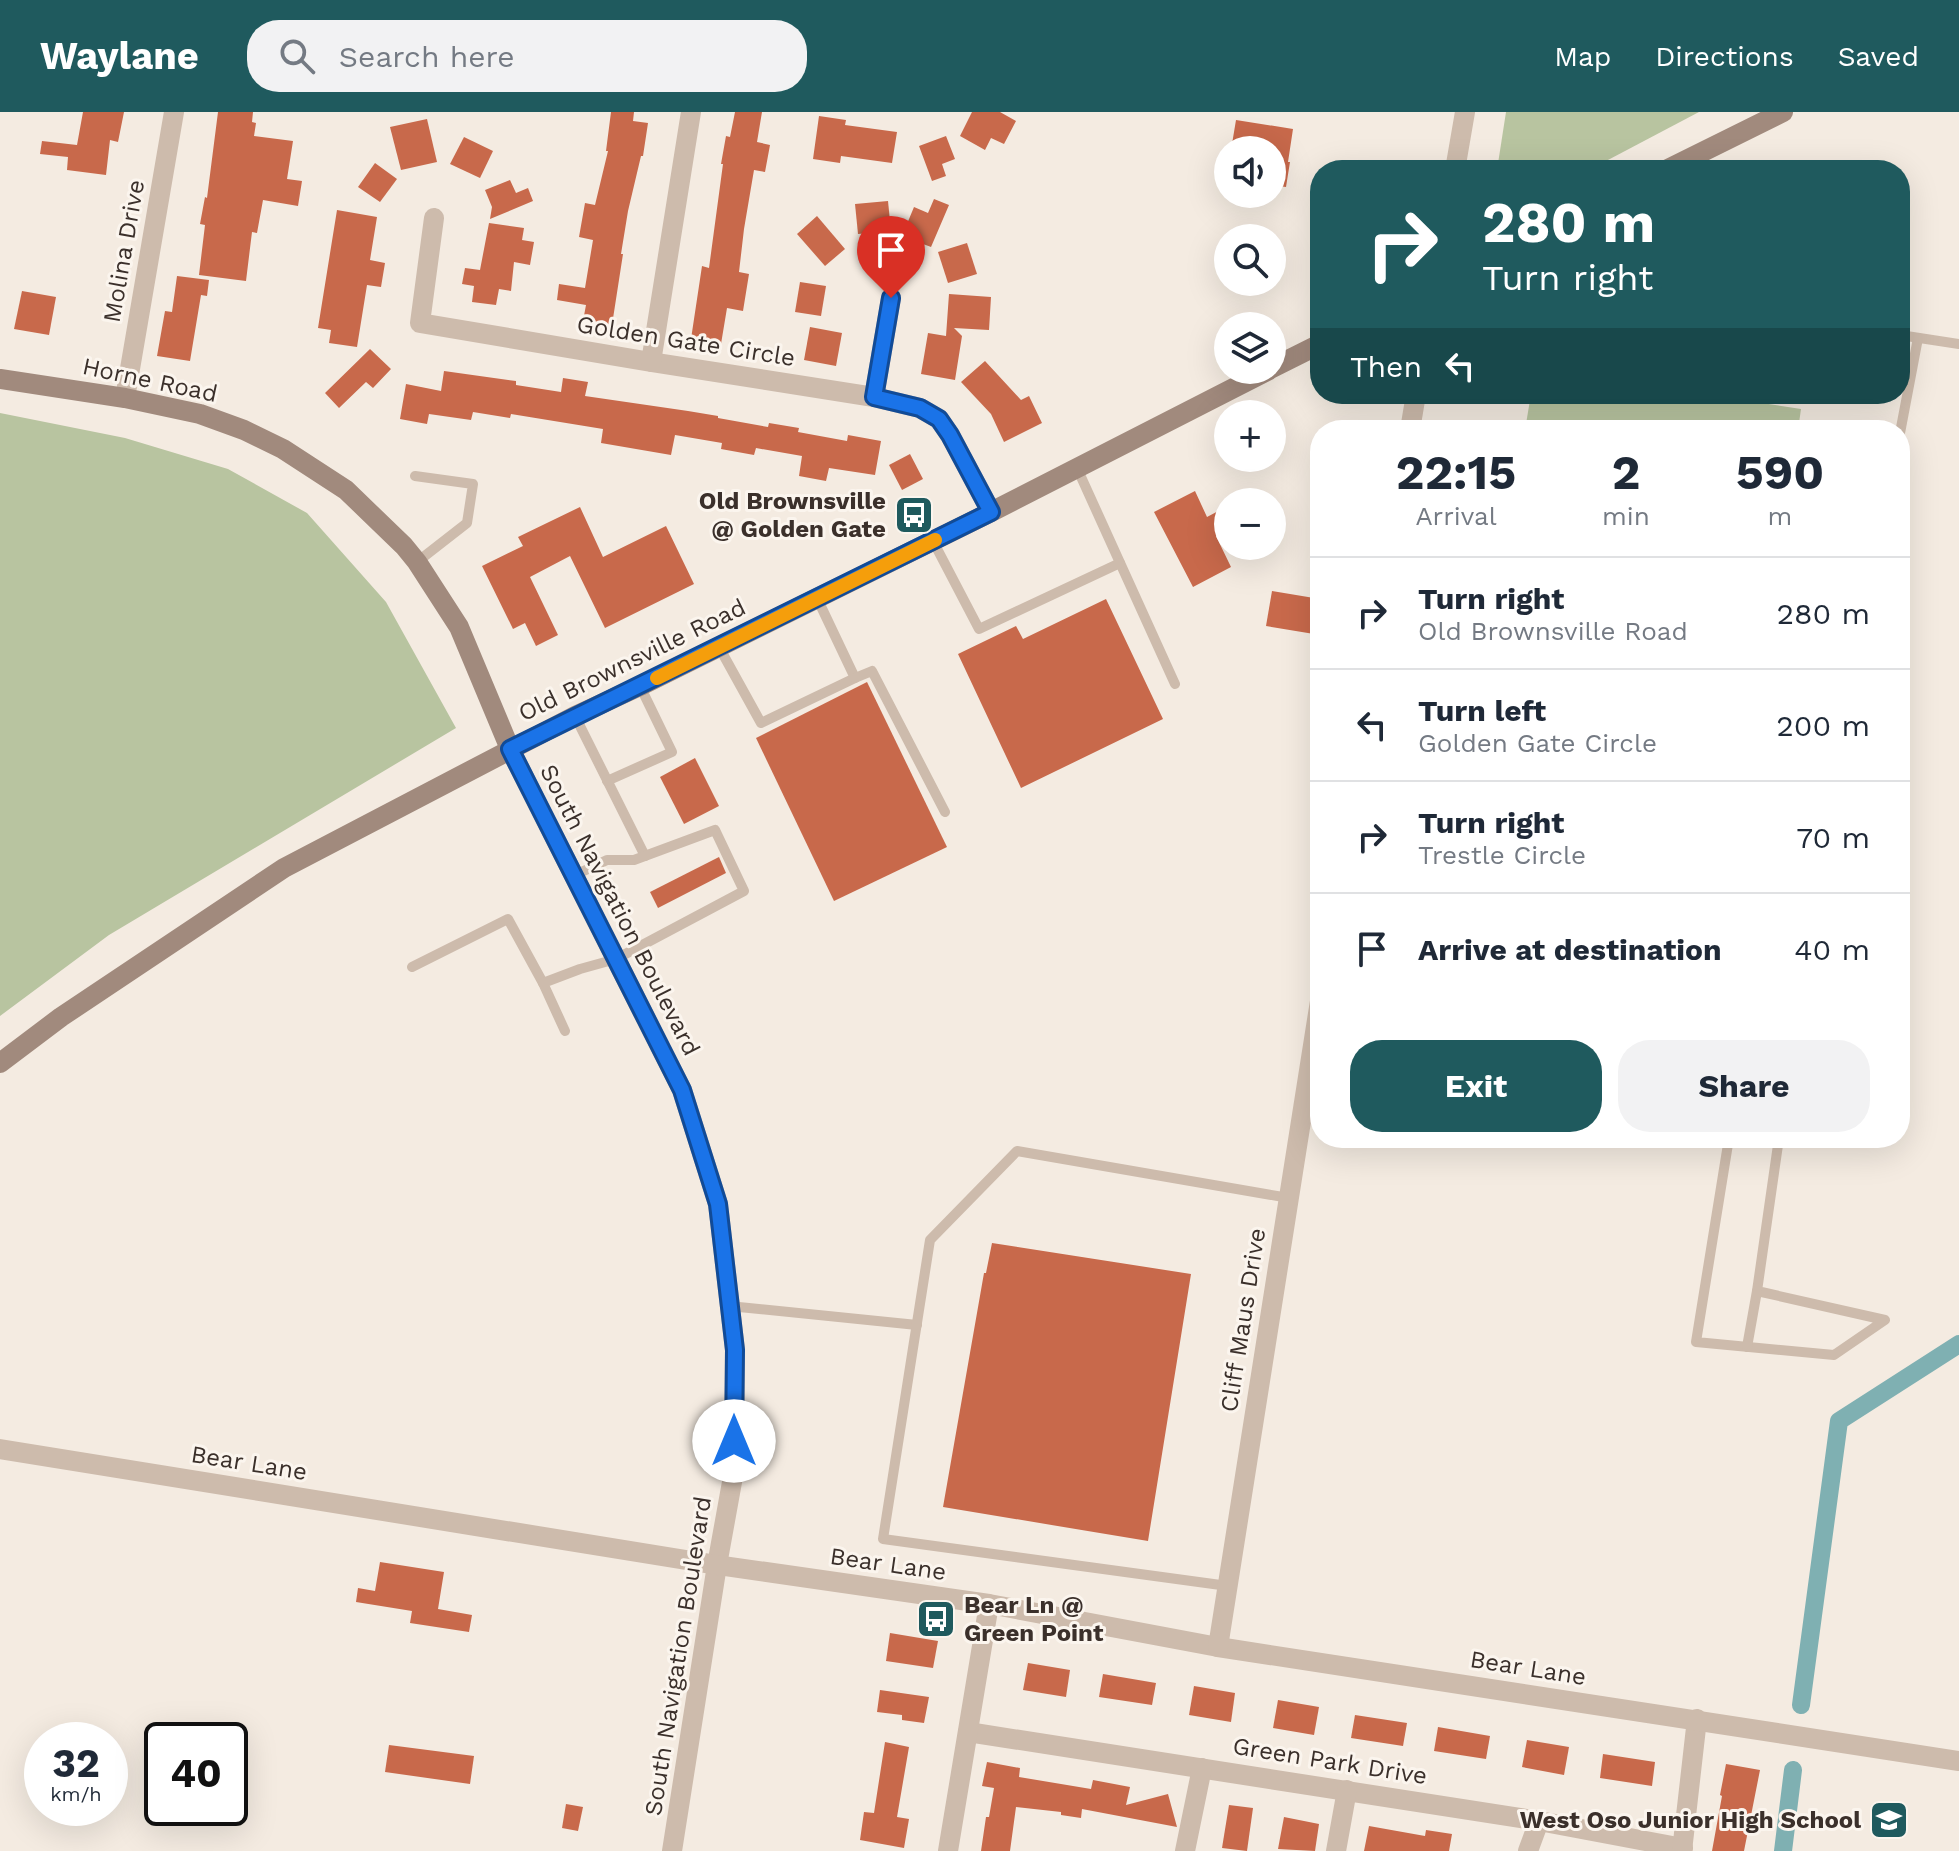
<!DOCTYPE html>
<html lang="en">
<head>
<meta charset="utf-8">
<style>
	:root { --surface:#fff; --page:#f2f2f3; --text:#1f2937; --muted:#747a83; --line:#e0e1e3; --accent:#1f5a5e }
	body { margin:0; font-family:"Work Sans",sans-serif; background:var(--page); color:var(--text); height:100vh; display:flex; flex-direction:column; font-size:30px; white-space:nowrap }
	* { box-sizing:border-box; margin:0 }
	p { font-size:26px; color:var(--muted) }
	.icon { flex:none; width:44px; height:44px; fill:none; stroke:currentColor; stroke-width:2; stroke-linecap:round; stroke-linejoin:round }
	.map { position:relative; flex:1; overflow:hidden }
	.details { position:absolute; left:1310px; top:308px; width:600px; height:728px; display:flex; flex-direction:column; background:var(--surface); border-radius:32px; box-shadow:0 8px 32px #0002 }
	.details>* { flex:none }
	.guide { position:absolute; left:1310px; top:48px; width:600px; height:244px; border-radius:32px; box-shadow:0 8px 32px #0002; background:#1f5a5e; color:#fff; overflow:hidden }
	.tools { position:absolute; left:1214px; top:24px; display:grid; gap:16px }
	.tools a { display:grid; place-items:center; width:72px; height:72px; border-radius:50%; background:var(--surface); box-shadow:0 8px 32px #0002; font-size:40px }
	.speed { position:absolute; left:24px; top:1610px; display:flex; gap:16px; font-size:40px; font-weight:700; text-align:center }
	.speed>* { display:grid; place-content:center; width:104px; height:104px; border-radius:50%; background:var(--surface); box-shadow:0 8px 32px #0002; line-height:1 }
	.speed small { font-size:20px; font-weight:400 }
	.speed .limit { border:4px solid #111; border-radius:12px; background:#fff; color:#111 }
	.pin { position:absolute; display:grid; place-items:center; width:68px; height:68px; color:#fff; margin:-82px -34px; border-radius:50% 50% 50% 0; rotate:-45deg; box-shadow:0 0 8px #0007 }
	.pin .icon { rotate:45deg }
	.me { position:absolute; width:88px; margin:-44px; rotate:0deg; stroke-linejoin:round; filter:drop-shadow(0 0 6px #0008) }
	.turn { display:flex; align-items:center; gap:28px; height:168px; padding:0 40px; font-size:36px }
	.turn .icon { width:104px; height:104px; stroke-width:2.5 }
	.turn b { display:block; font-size:56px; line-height:68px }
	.then { display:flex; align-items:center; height:76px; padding:0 40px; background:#0003; gap:16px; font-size:30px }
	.eta { display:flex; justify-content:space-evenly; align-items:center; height:136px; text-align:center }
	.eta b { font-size:48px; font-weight:700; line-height:56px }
	.primary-button { display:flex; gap:16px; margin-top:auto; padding:16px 40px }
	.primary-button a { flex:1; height:92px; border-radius:32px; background:var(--accent); color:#fff; font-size:32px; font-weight:700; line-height:92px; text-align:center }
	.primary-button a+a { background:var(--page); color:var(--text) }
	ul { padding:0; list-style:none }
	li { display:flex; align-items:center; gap:24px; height:112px; padding:0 40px; border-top:2px solid var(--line) }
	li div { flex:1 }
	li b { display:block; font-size:30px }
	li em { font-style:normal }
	header { display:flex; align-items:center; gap:48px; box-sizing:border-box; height:112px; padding:0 40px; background:var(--accent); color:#fff }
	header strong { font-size:38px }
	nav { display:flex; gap:44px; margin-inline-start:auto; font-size:28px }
	.search { width:560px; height:72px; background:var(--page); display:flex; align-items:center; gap:20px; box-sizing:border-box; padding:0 28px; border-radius:32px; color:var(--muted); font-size:30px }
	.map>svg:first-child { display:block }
	.green { fill:#b8c4a0 }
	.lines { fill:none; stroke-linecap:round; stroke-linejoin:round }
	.canal { stroke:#7fb0b2; stroke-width:18 }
	.building { fill:#c8694b }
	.service { stroke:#cdbbac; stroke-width:10 }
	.minor { stroke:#cdbbac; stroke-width:20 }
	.tertiary { stroke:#cdbbac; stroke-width:20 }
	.secondary { stroke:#a18a7d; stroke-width:20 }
	.route-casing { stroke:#114b97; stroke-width:20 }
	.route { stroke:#1a73e8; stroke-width:14 }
	.slow { stroke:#f59e0b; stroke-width:14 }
	.labels { text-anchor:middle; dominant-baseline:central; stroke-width:6; stroke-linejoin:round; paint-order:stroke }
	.street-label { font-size:24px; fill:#3b302b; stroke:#fbf5ee }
	.poi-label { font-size:24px; font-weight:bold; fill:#3b302b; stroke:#fbf5ee; text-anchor:end }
</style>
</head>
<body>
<header>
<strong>Waylane</strong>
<div class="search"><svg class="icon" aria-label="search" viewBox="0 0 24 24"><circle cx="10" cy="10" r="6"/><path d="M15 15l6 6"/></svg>Search here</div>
<nav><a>Map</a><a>Directions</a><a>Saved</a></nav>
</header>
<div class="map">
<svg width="1959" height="1739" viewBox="0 0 1959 1739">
	<rect width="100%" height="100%" fill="#f4ebe1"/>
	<g class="green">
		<polygon points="1506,0 1699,0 1589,58 1497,58"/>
		<polygon points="1531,282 1704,282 1801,297 1798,318 1525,318"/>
		<polygon points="0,301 125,326 228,357 307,401 386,490 456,616 109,823 0,904"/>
	</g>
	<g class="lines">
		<g class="canal">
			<polyline points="1801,1593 1839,1309 1959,1232"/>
			<polyline points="1783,1739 1793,1658"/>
		</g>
	</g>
	<g class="building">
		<polygon points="83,0 124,0 118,30 110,28 106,63 67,58 68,45 40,42 42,29 77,33"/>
		<polygon points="218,0 253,0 252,10 256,11 254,24 293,29 287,67 302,69 298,94 263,88 257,121 252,120 246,169 199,163 205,113 200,112 205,85 207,86"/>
		<polygon points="611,0 634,0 633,9 648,11 643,44 641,44 628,99 621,142 623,142 612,213 583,209 586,193 557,188 559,172 585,176 593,128 579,125 585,91 595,93 608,39 606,39"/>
		<polygon points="735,0 762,0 757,30 770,33 765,60 754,58 744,117 739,160 749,162 743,199 727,196 721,232 691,227 702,154 709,156 723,52 721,52 726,24 730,25"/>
		<polygon points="972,0 1000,0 1016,9 1004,32 991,26 985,38 960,24"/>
		<polygon points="819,4 846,8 845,13 897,20 892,51 841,44 840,51 813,47"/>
		<polygon points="427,7 437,50 401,58 390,15"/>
		<polygon points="1236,8 1293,17 1288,50 1290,50 1286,75 1272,73 1272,38 1232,32"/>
		<polygon points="946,24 955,47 942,52 946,64 932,69 919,34"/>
		<polygon points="464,25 493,39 480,66 450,52"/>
		<polygon points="375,51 397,67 380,90 358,75"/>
		<polygon points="510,68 516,81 528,76 533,89 490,107 492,95 485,78"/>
		<polygon points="934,87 949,93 931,135 902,124 914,95 928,101"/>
		<polygon points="888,89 891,119 858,122 855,92"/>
		<polygon points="337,98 377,105 370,148 385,151 381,175 367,173 357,235 329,231 331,218 318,216"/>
		<polygon points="817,104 845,137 825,154 797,122"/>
		<polygon points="489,111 524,116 522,128 534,130 530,153 514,150 511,179 499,177 496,193 472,190 474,174 462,172 465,156 480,158"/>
		<polygon points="967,131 977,162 948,171 938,140"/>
		<polygon points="177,164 209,168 207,184 201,183 190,249 157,244 165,199 172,200"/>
		<polygon points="800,170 826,174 821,204 795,200"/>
		<polygon points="22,179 56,185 49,223 14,217"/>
		<polygon points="949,182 991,185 989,218 954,216 962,224 955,268 921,262 928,221 946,224"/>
		<polygon points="810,215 842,221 836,254 804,248"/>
		<polygon points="370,237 391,257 373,276 366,270 339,296 325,281"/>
		<polygon points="985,249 1021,288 1029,284 1042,311 1004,330 991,302 961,270"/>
		<polygon points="444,259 516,269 516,273 561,280 563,266 588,270 585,284 688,299 718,304 718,306 768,315 769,311 799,316 798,320 847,329 848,323 881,329 875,363 829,356 826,369 799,364 802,344 756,336 754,343 721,337 722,331 675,323 671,343 601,331 603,317 511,302 510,306 473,300 471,308 429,302 427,312 400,307 406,272 441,279"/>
		<polygon points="910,342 923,367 902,378 889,353"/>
		<polygon points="1195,379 1207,405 1224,396 1228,404 1228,418 1216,424 1231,455 1193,475 1154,400"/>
		<polygon points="580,395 603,445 666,414 694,472 605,516 570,444 530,465 558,523 536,534 525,511 513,517 482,454 523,434 518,425"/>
		<polygon points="1272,479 1320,487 1320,523 1266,514"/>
		<polygon points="1106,487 1163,607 1021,676 958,542 1016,514 1023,527"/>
		<polygon points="867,570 947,735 834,789 756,626"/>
		<polygon points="695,646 719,694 684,712 660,665"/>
		<polygon points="719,745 726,761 658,796 650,780"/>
		<polygon points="992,1131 1191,1162 1148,1429 943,1395 984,1161 986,1161"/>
		<polygon points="380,1450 444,1460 438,1497 472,1503 469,1520 410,1511 412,1499 356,1490 358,1476 375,1479"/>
		<polygon points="890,1521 938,1529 933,1556 886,1549"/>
		<polygon points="1028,1551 1070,1558 1066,1585 1023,1578"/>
		<polygon points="1103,1562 1156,1571 1152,1593 1099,1585"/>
		<polygon points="1194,1574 1235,1581 1231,1610 1189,1603"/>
		<polygon points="880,1578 929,1585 924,1611 902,1608 902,1603 877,1600"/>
		<polygon points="1278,1588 1319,1595 1314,1623 1273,1616"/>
		<polygon points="1355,1603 1407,1611 1403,1634 1351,1626"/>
		<polygon points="1438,1615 1490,1624 1486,1647 1434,1639"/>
		<polygon points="1527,1628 1569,1635 1564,1663 1522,1655"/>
		<polygon points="885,1630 909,1635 897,1705 909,1707 904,1736 860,1728 864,1700 874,1701"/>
		<polygon points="389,1633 474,1644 470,1672 385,1660"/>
		<polygon points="1603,1642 1655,1650 1652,1674 1600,1666"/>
		<polygon points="987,1650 1020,1656 1019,1665 1091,1677 1093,1668 1130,1675 1126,1693 1168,1682 1177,1715 1082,1697 1081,1706 1061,1703 1061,1700 1016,1695 1010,1739 981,1739 986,1705 989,1705 994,1676 982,1674"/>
		<polygon points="1726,1652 1760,1658 1744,1739 1712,1739 1722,1684 1720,1683"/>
		<polygon points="566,1692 583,1695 578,1719 562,1716"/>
		<polygon points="1229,1693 1253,1696 1247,1739 1222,1736"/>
		<polygon points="1284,1705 1319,1712 1315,1739 1278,1737"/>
		<polygon points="1369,1714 1425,1724 1426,1718 1452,1722 1449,1739 1364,1739"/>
	</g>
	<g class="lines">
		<g class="service">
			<polyline points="1900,223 1959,232"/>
			<polyline points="1900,321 1918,226"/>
			<polyline points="1077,356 1175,572"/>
			<polyline points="415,364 473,372 467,411 417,450"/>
			<polyline points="933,429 979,517 1120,451"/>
			<polyline points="719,535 761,611 855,566 817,486"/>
			<polyline points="855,566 872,559 945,700"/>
			<polyline points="575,604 645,744"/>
			<polyline points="607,669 672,640 640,574"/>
			<polyline points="412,855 508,807 543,871"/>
			<polyline points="565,919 543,871 580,857 616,847 744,779 715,718 634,748 607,748 573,764"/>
			<polyline points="1729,1026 1696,1230 1834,1243 1885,1208 1757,1179 1779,1026"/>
			<polyline points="1762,1026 1779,1029"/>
			<polyline points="729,1194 917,1213"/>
			<polyline points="1747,1235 1757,1179"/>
			<polyline points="1228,1474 883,1427 930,1128 1017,1039 1289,1086"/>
		</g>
		<g class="minor">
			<polyline points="434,106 420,211 651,250 874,285 920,296 939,307 950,323 991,400"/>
			<polyline points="651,250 691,0"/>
			<polyline points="874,285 891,186"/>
			<polyline points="125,286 174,0"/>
			<polyline points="968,1620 1539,1709 1683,1736"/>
			<polyline points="948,1739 989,1492"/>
			<polyline points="1185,1739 1202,1656"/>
			<polyline points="1336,1739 1347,1678"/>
			<polyline points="1528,1739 1539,1709"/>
			<polyline points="1682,1739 1697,1607"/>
		</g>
		<g class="tertiary">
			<polyline points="1455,58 1465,0"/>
			<polyline points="1410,318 1416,282"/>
			<polyline points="510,637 682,978 718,1092 735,1238 734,1359 717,1453 672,1739"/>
			<polyline points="0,1337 717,1453 989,1492 1218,1535 1959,1649"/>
			<polyline points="1218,1535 1320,889"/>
		</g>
		<g class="secondary">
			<polyline points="1666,58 1783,0"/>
			<polyline points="1272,256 1320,232"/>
			<polyline points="0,267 125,286 200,302 244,318 283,337 346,378 404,434 417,450 459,515 510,637"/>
			<polyline points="0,951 61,905 284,756 575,604 640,574 991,400 1269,258"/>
		</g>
	</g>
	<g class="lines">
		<defs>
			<polyline id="route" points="734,1329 735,1238 718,1092 682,978 510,637 991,400 950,323 939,307 920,296 874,285 891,186"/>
		</defs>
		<use href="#route" class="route-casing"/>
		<use href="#route" class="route"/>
		<polyline class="slow" points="657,566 935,428"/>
	</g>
	<defs>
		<symbol id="bus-square" viewBox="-11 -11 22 22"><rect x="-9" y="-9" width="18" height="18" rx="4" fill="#1f5a5e" stroke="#fbf5ee"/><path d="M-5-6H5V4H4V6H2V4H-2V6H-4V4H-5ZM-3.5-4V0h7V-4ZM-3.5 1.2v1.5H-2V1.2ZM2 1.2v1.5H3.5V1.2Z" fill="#fff"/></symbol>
		<symbol id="school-square" viewBox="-11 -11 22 22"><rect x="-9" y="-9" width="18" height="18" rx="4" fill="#1f5a5e" stroke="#fbf5ee"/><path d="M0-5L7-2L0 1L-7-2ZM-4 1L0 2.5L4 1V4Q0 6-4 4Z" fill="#fff"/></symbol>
	</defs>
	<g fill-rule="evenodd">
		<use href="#bus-square" x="892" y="381" width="44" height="44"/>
		<use href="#bus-square" x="914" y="1485" width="44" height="44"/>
		<use href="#school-square" x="1867" y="1686" width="44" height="44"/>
	</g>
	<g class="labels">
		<g class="street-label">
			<text transform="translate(124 139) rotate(-80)">Molina Drive</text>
			<text transform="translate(686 229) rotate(9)">Golden Gate Circle</text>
			<text transform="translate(150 268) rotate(12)">Horne Road</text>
			<text transform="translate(632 548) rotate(-26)">Old Brownsville Road</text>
			<text transform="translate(620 798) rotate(63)">South Navigation Boulevard</text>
			<text transform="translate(1243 1208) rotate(-81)">Cliff Maus Drive</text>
			<text transform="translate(249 1351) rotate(9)">Bear Lane</text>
			<text transform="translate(888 1452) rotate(8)">Bear Lane</text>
			<text transform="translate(678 1544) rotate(-81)">South Navigation Boulevard</text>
			<text transform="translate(1528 1556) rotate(9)">Bear Lane</text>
			<text transform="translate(1330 1649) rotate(9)">Green Park Drive</text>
		</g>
		<g class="poi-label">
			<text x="886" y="389">Old Brownsville<tspan x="886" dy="28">@ Golden Gate</tspan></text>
			<text x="964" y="1493" text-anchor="start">Bear Ln @<tspan x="964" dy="28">Green Point</tspan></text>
			<text x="1861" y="1708">West Oso Junior High School</text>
		</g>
	</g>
</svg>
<div class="tools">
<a><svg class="icon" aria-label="sound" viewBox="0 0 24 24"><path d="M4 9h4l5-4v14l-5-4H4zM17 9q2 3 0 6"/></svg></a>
<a><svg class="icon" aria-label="search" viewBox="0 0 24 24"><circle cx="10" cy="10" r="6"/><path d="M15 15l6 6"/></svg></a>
<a><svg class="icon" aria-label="layers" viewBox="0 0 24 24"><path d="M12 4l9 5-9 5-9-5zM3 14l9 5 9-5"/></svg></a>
<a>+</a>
<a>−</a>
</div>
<div class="speed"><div>32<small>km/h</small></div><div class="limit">40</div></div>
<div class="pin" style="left:891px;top:186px;background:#d93025"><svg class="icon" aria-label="arrive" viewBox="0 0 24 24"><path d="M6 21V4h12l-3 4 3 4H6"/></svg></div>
<svg class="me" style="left:734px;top:1329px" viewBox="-20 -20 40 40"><circle r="19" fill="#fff"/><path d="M0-13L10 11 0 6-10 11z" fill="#1a73e8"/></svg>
<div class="guide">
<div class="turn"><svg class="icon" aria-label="right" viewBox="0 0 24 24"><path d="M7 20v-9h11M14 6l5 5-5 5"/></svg><div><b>280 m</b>Turn right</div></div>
<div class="then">Then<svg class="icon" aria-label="left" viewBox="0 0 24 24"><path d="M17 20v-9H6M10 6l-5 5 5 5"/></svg></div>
</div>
<section class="details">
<div class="eta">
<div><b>22:15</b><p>Arrival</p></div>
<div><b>2</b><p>min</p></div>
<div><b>590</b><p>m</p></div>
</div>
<ul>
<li><svg class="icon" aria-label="right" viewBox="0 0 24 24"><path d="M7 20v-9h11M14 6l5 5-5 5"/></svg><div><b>Turn right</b><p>Old Brownsville Road</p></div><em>280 m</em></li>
<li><svg class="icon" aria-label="left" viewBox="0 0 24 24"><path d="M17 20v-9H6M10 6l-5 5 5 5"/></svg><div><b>Turn left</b><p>Golden Gate Circle</p></div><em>200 m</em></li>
<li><svg class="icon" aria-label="right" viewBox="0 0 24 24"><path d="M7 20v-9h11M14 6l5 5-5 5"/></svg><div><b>Turn right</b><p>Trestle Circle</p></div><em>70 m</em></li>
<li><svg class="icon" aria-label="arrive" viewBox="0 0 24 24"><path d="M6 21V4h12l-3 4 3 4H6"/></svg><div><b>Arrive at destination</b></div><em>40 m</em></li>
</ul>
<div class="primary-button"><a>Exit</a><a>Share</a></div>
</section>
</div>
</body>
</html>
